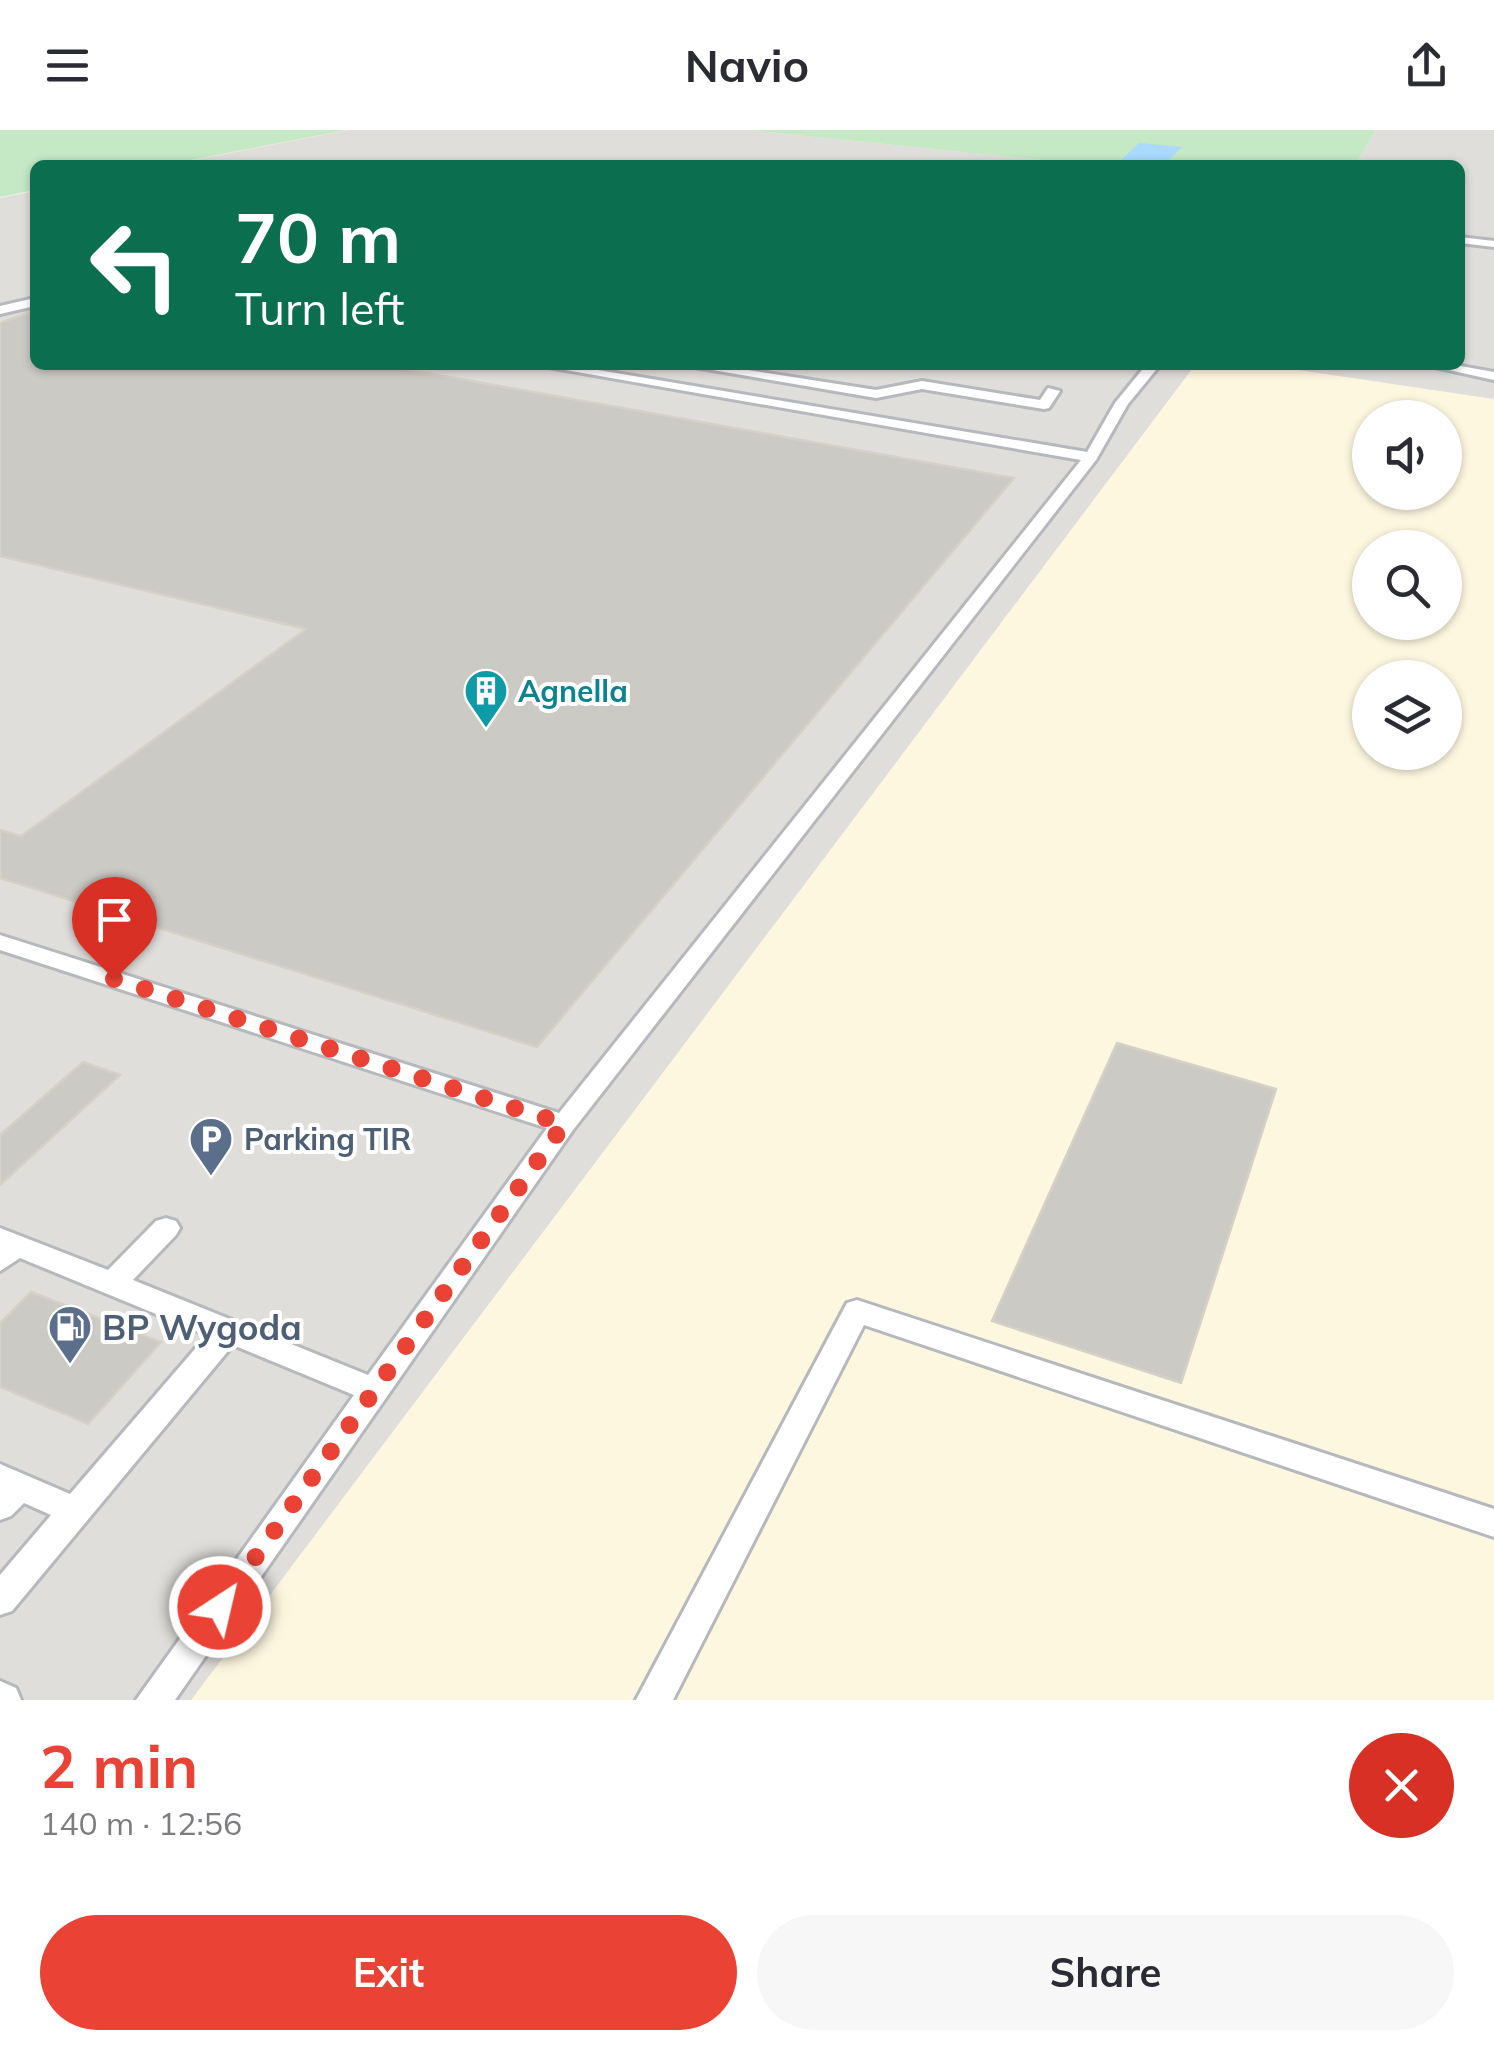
<!DOCTYPE html>
<html lang="en">
<head>
<meta charset="utf-8">
<style>
	:root { --surface:#fff; --page:#f7f7f7; --text:#2b2b33; --muted:#7c7c81; --accent:#ea4335 }
	body { margin:0; font-family:Mulish,sans-serif; background:var(--page); color:var(--text); height:100vh; display:flex; flex-direction:column; font-size:38px; white-space:nowrap }
	* { box-sizing:border-box; margin:0 }
	p { font-size:32px; color:var(--muted) }
	.icon { flex:none; width:55px; height:55px; fill:none; stroke:currentColor; stroke-width:2; stroke-linecap:round; stroke-linejoin:round }
	.map { position:relative; height:1570px; overflow:hidden }
	.panel { display:flex; flex-direction:column; background:var(--surface); flex:1 }
	.panel>* { flex:none }
	.hud { position:absolute; left:30px; top:30px; width:1435px; height:210px; border-radius:15px; box-shadow:0 2px 8px #0004; background:#0b6e4f; color:#fff; overflow:hidden }
	.controls { position:absolute; left:1352px; top:270px; display:grid; gap:20px }
	.controls a { display:grid; place-items:center; width:110px; height:110px; border-radius:50%; background:var(--surface); box-shadow:0 2px 8px #0004; font-size:50px }
	.pin { position:absolute; display:grid; place-items:center; width:85px; height:85px; color:#fff; margin:-102px -42px; border-radius:50% 50% 50% 0; rotate:-45deg; box-shadow:0 0 10px #0007 }
	.pin .icon { rotate:45deg }
	.me { position:absolute; width:110px; margin:-55px; rotate:35deg; stroke-linejoin:round; filter:drop-shadow(0 0 8px #0008) }
	.turn { display:flex; align-items:center; gap:35px; height:210px; padding:0 40px; font-size:45px }
	.turn .icon { width:130px; height:130px; stroke-width:2.5 }
	.turn b { display:block; font-size:70px; line-height:85px }
	.round { display:grid; place-items:center; flex:none; width:105px; height:105px; border-radius:52px; background:var(--page) }
	.overview { display:flex; align-items:center; justify-content:space-between; height:170px; padding:0 40px }
	h1 { font-size:60px; font-weight:700; line-height:75px; color:var(--accent) }
	.primary-button { display:flex; gap:20px; margin-top:auto; padding:20px 40px }
	.primary-button a { flex:1; height:115px; border-radius:60px; background:var(--accent); color:#fff; font-size:40px; font-weight:700; line-height:115px; text-align:center }
	.primary-button a+a { background:var(--page); color:var(--text) }
	header { display:flex; justify-content:space-between; align-items:center; height:130px; padding:0 40px; background:var(--surface); font-size:45px; font-weight:700 }
	.map>svg:first-child { display:block }
	.commercial { fill:#fef7e0; fill-rule:evenodd }
	.industrial { fill:#e0deda }
	.green { fill:#c5e8c5 }
	.water { fill:#aadaff }
	.building { fill:#cccac5; stroke:#d6d1c6; stroke-width:2.5 }
	.lines { fill:none; stroke-linecap:round; stroke-linejoin:round }
	.lane-casing { stroke:#b5b8bc; stroke-width:6 }
	.lane { fill:#fff; fill-rule:evenodd }
	.route { stroke:#ea4335; stroke-width:18; stroke-dasharray:0 32.4 }
	.labels { text-anchor:middle; dominant-baseline:central; stroke-width:8; stroke-linejoin:round; paint-order:stroke }
	.culture-label { font-size:30px; font-weight:bold; fill:#0d838f; stroke:#fff; text-anchor:start }
	.service-label { font-size:30px; font-weight:bold; fill:#4e5e75; stroke:#fff; text-anchor:start }
	.near-service-label { font-size:35px; font-weight:bold; fill:#4e5e75; stroke:#fff; text-anchor:start }
</style>
</head>
<body>
<header><svg class="icon" aria-label="menu" viewBox="0 0 24 24"><path d="M4 6h16M4 12h16M4 18h16"/></svg>Navio<svg class="icon" aria-label="share" viewBox="0 0 24 24"><path d="M12 15V3M7 8l5-5 5 5M5 13v7h14v-7"/></svg></header>
<div class="map">
<svg width="1494" height="1570" viewBox="0 0 1494 1570">
	<rect width="100%" height="100%" fill="#f1efe8"/>
	<path class="commercial" d="M 1195,235 L 1265,235 L 1494,269 L 1494,1570 L 191,1570 ZM 1370,288 L 1445,288 L 1445,362 L 1370,362 ZM 1370,418 L 1445,418 L 1445,492 L 1370,492 ZM 1370,548 L 1445,548 L 1445,622 L 1370,622 Z"/>
	<g class="industrial">
		<polygon points="348,0 748,0 1092,35 168,35"/>
		<polygon points="1376,0 1494,0 1494,269 1265,235 1460,235 1460,35 1355,35"/>
		<polygon points="35,61 35,235 1195,235 191,1570 0,1570 0,68"/>
	</g>
	<g class="green">
		<polygon points="0,0 346,0 165,35 35,35 35,60 0,67"/>
		<polygon points="748,0 1376,0 1355,35 1092,35"/>
	</g>
	<polygon class="water" points="1139,13 1182,17 1164,35 1116,35"/>
	<g class="building">
		<polygon points="35,180 35,235 382,235 1014,348 537,917 0,748 0,700 21,706 306,499 0,426 0,193"/>
		<polygon points="1117,913 1276,959 1181,1253 992,1191"/>
		<polygon points="83,932 120,945 0,1055 0,1005"/>
		<polygon points="31,1162 161,1212 88,1294 0,1257 0,1193"/>
	</g>
	<g class="lines">
		<defs>
			<g id="lane">
				<polygon points="1460,107 1494,111 1494,117 1460,113"/>
				<polygon points="35,168 35,176 0,184 0,176"/>
				<polygon points="537,235 568,235 1087,322 1115,273 1146,235 1160,235 1128,274 1096,330 573,1000 175,1570 136,1570 354,1265 233,1215 12,1481 0,1485 0,1445 51,1385 24,1373 11,1386 0,1390 0,1334 70,1364 207,1205 20,1128 0,1141 0,1098 108,1140 156,1091 166,1088 176,1091 180,1098 176,1105 133,1150 368,1245 547,998 0,820 0,805 559,983 1081,330"/>
				<polygon points="683,235 716,235 876,260 922,251 1040,270 1048,258 1060,261 1049,278 1044,279 922,259 876,268"/>
				<polygon points="1426,235 1455,235 1494,242 1494,250"/>
				<polygon points="857,1170 1494,1379 1494,1407 864,1195 673,1570 636,1570 847,1173"/>
				<polygon points="0,1551 16,1558 21,1570 0,1570"/>
			</g>
		</defs>
		<use href="#lane" class="lane-casing"/>
		<use href="#lane" class="lane"/>
	</g>
	<g class="lines">
		<polyline class="route" points="114,849 564,994 220,1477"/>
	</g>
	<defs>
		<symbol id="building-pin" viewBox="-11 -11 22 30"><path d="M0 17L-7.5 6A9.5 9.5 0 1 1 7.5 6Z" fill="#0f9aa8" stroke="#fff"/><path d="M-4-6H4V6H1V3H-1V6H-4ZM-2.5-4.3h1.7v1.8h-1.7ZM.8-4.3h1.7v1.8H.8ZM-2.5-1h1.7V.8h-1.7ZM.8-1h1.7V.8H.8Z" fill="#fff"/></symbol>
		<symbol id="parking-pin" viewBox="-11 -11 22 30"><path d="M0 17L-7.5 6A9.5 9.5 0 1 1 7.5 6Z" fill="#5c6f8a" stroke="#fff"/><path d="M-3.5-5.5H1a3.5 3.5 0 0 1 0 7H-1V5.5H-3.5ZM-1-3.4V-.6H.8a1.4 1.4 0 0 0 0-2.8Z" fill="#fff"/></symbol>
		<symbol id="fuel-pin" viewBox="-11 -11 22 30"><path d="M0 17L-7.5 6A9.5 9.5 0 1 1 7.5 6Z" fill="#5c6f8a" stroke="#fff"/><path d="M-5.5-6h7V0h2V4h1.3V-2.5L3-4.5l.8-.8L6-3V5H2.5V1h-1V6h-7ZM-4.2-4.7v3.2H.2V-4.7Z" fill="#fff"/></symbol>
	</defs>
	<g fill-rule="evenodd">
		<use href="#building-pin" x="461" y="536" width="50" height="68"/>
		<use href="#parking-pin" x="186" y="984" width="50" height="68"/>
		<use href="#fuel-pin" x="45" y="1172" width="50" height="68"/>
	</g>
	<g class="labels">
		<g class="culture-label">
			<text x="518" y="561">Agnella</text>
		</g>
		<g class="service-label">
			<text x="244" y="1009">Parking TIR</text>
		</g>
		<g class="near-service-label">
			<text x="102" y="1197">BP Wygoda</text>
		</g>
	</g>
</svg>
<div class="controls">
<a><svg class="icon" aria-label="sound" viewBox="0 0 24 24"><path d="M4 9h4l5-4v14l-5-4H4zM17 9q2 3 0 6"/></svg></a>
<a><svg class="icon" aria-label="search" viewBox="0 0 24 24"><circle cx="10" cy="10" r="6"/><path d="M15 15l6 6"/></svg></a>
<a><svg class="icon" aria-label="layers" viewBox="0 0 24 24"><path d="M12 4l9 5-9 5-9-5zM3 14l9 5 9-5"/></svg></a>
</div>
<div class="pin" style="left:114px;top:849px;background:#d93025"><svg class="icon" aria-label="arrive" viewBox="0 0 24 24"><path d="M6 21V4h12l-3 4 3 4H6"/></svg></div>
<svg class="me" style="left:220px;top:1477px" viewBox="-20 -20 40 40"><circle r="17" fill="#ea4335" stroke="#fff" stroke-width="3"/><path d="M0-11L8 9 0 5-8 9z" fill="#fff"/></svg>
<div class="hud">
<div class="turn"><svg class="icon" aria-label="left" viewBox="0 0 24 24"><path d="M17 20v-9H6M10 6l-5 5 5 5"/></svg><div><b>70 m</b>Turn left</div></div>
</div>
</div>
<section class="panel">
<div class="overview"><div><h1>2 min</h1><p>140 m · 12:56</p></div><a class="round" style="background:#d93025;color:#fff"><svg class="icon" aria-label="close" viewBox="0 0 24 24"><path d="M6 6l12 12M18 6L6 18"/></svg></a></div>
<div class="primary-button"><a>Exit</a><a>Share</a></div>
</section>
</body>
</html>
